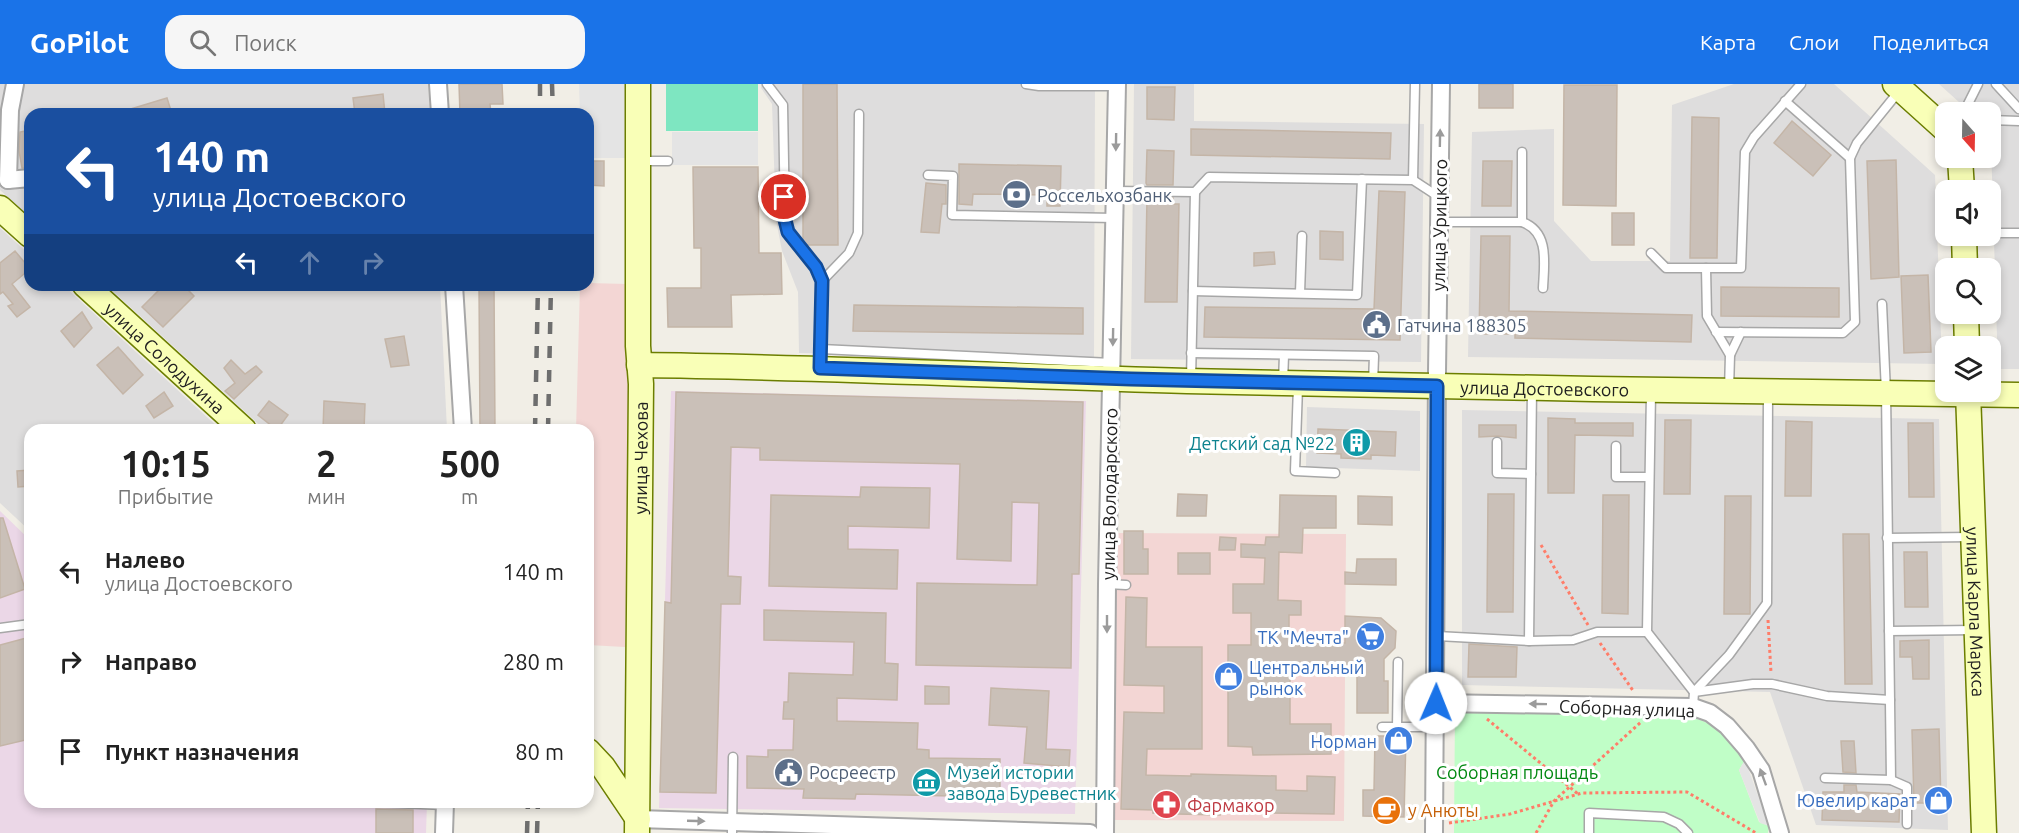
<!DOCTYPE html>
<html lang="ru">
<head>
<meta charset="utf-8">
<style>
	:root { --surface:#fff; --page:#f6f6f6; --text:#222; --muted:#767676; --accent:#1a73e8 }
	body { margin:0; font-family:Ubuntu,sans-serif; background:var(--page); color:var(--text); height:100vh; display:flex; flex-direction:column; font-size:22px; white-space:nowrap }
	* { box-sizing:border-box; margin:0 }
	p { font-size:20px; color:var(--muted) }
	.icon { flex:none; width:33px; height:33px; fill:none; stroke:currentColor; stroke-width:2; stroke-linecap:round; stroke-linejoin:round }
	.map { position:relative; flex:1; overflow:hidden }
	.side { position:absolute; left:24px; top:340px; width:570px; height:384px; display:flex; flex-direction:column; background:var(--surface); border-radius:18px; box-shadow:0 3px 9px #0003 }
	.side>* { flex:none }
	.hud { position:absolute; left:24px; top:24px; width:570px; height:183px; border-radius:18px; box-shadow:0 3px 9px #0003; background:#1a4fa0; color:#fff; overflow:hidden }
	.needle { width:39px; rotate:160deg }
	.fabs { position:absolute; left:1935px; top:18px; display:grid; gap:12px }
	.fabs a { display:grid; place-items:center; width:66px; height:66px; border-radius:12px; background:var(--surface); box-shadow:0 3px 9px #0003; font-size:30px }
	.pin { position:absolute; display:grid; place-items:center; width:51px; height:51px; color:#fff; margin:-26px; border:3px solid #fff; border-radius:50%; box-shadow:0 2px 6px #0007 }
	.me { position:absolute; width:66px; margin:-33px; rotate:1deg; stroke-linejoin:round; filter:drop-shadow(0 0 4px #0008) }
	.turn { display:flex; align-items:center; gap:21px; height:126px; padding:0 30px; font-size:27px }
	.turn .icon { width:78px; height:78px; stroke-width:2.5 }
	.turn b { display:block; font-size:42px; line-height:51px }
	.lanes { display:flex; align-items:center; height:57px; padding:0 30px; background:#0003; justify-content:center; gap:30px; direction:ltr }
	.lanes .off { opacity:.35 }
	.eta { display:flex; justify-content:space-evenly; align-items:center; height:102px; text-align:center }
	.eta b { font-size:36px; font-weight:600; line-height:42px }
	ul { padding:0; list-style:none }
	li { display:flex; align-items:center; gap:18px; height:90px; padding:0 30px }
	li div { flex:1 }
	li b { display:block; font-size:22px }
	li em { font-style:normal }
	header { display:flex; align-items:center; gap:36px; box-sizing:border-box; height:84px; padding:0 30px; background:var(--accent); color:#fff }
	header strong { font-size:28px }
	nav { display:flex; gap:33px; margin-inline-start:auto; font-size:21px }
	.search { width:420px; height:54px; background:var(--page); display:flex; align-items:center; gap:15px; box-sizing:border-box; padding:0 21px; border-radius:18px; color:var(--muted); font-size:22px }
	.map>svg:first-child { display:block }
	.residential { fill:#dedddd }
	.commercial { fill:#f3d6d4 }
	.industrial { fill:#ebd7e7 }
	.park { fill:#c0fec7 }
	.pitch { fill:#7ee6c1 }
	.parking { fill:#e4e4e4 }
	.building { fill:#cac0b8; stroke:#c4b5a7; stroke-width:1.5 }
	.lines { fill:none; stroke-linecap:round; stroke-linejoin:round }
	.lane-casing { stroke:#a7a7a7; stroke-width:11 }
	.street-casing { stroke:#a7a7a7; stroke-width:20 }
	.secondary-casing { stroke:#6c7e00; stroke-width:27 }
	.path { stroke:#ff7d69; stroke-width:3; stroke-dasharray:3 3; stroke-linecap:butt }
	.lane { stroke:#fff; stroke-width:8 }
	.street { stroke:#fff; stroke-width:16 }
	.secondary { stroke:#f9ffb7; stroke-width:24 }
	.rail { stroke:#6e6e6e; stroke-width:4.5; stroke-dasharray:12 12; stroke-linecap:butt }
	.oneway { fill:#9b9b9b }
	.route-casing { stroke:#114b97; stroke-width:15 }
	.route { stroke:#1a73e8; stroke-width:10 }
	.labels { text-anchor:middle; dominant-baseline:central; stroke-width:6; stroke-linejoin:round; paint-order:stroke }
	.service-label { font-size:18px; fill:#4e5e75; stroke:#fff; text-anchor:start }
	.street-label { font-size:18px; fill:#202020; stroke:#fff }
	.culture-label { font-size:18px; fill:#0d838f; stroke:#fff; text-anchor:end }
	.shop-label { font-size:18px; fill:#366cbe; stroke:#fff; text-anchor:end }
	.park-label { font-size:18px; fill:#038912; stroke:#fff }
	.health-label { font-size:18px; fill:#be3a42; stroke:#fff; text-anchor:start }
	.food-label { font-size:18px; fill:#c56008; stroke:#fff; text-anchor:start }
</style>
</head>
<body>
<header>
<strong>GoPilot</strong>
<div class="search"><svg class="icon" aria-label="search" viewBox="0 0 24 24"><circle cx="10" cy="10" r="6"/><path d="M15 15l6 6"/></svg>Поиск</div>
<nav><a>Карта</a><a>Слои</a><a>Поделиться</a></nav>
</header>
<div class="map">
<svg width="2019" height="749" viewBox="0 0 2019 749">
	<rect width="100%" height="100%" fill="#f1eee6"/>
	<g class="residential">
		<polygon points="0,0 428,0 430,30 30,30 30,133 0,106"/>
		<polygon points="761,0 1095,0 1094,274 799,269 798,208 782,167 776,136 772,20 761,4"/>
		<polygon points="1134,0 1194,0 1194,37 1424,40 1421,278 1131,275"/>
		<polygon points="1734,0 1834,0 1935,91 1942,280 1468,273 1472,48 1554,45 1554,137 1591,177 1670,177 1672,21"/>
		<polygon points="1939,0 2019,0 2019,285 1998,285 1990,28 1970,28"/>
		<polygon points="0,144 30,171 30,201 63,201 221,346 30,346 30,447 0,419"/>
		<polygon points="106,201 440,201 447,346 265,346"/>
		<polygon points="1307,323 1420,327 1420,387 1306,383"/>
		<polygon points="1462,326 1939,335 1948,746 1816,741 1770,608 1462,601"/>
	</g>
	<g class="commercial">
		<polygon points="588,199 627,200 629,373 625,563 588,561 588,346 576,346 580,201 588,201"/>
		<polygon points="1113,449 1346,450 1344,737 1111,736"/>
	</g>
	<g class="industrial">
		<polygon points="671,307 1086,317 1075,730 659,724"/>
		<polygon points="0,427 30,456 30,718 427,719 426,749 0,749"/>
	</g>
	<path class="park" d="M 1455,624 L 1685,632 C 1717,638 1726,651 1745,676 L 1739,686 L 1759,738 L 1769,742 L 1768,749 L 1454,749 Z"/>
	<rect class="pitch" x="666" y="0" width="92" height="47"/>
	<g class="parking">
		<polygon points="579,0 627,0 628,74 588,74 588,30 580,30"/>
		<rect x="672" y="48" width="86" height="33"/>
		<polygon points="1745,676 1769,742 1760,739 1739,686"/>
	</g>
	<g class="building">
		<polygon points="459,0 502,0 503,20 490,20 491,30 460,30"/>
		<polygon points="803,0 837,0 838,161 807,161 803,157"/>
		<rect x="1479" y="0" width="34" height="24"/>
		<polygon points="1564,1 1617,1 1616,122 1563,121"/>
		<polygon points="1147,3 1175,3 1174,36 1147,35"/>
		<polygon points="383,10 385,30 355,30 353,14"/>
		<polygon points="167,14 172,30 125,30 124,27"/>
		<polygon points="1692,33 1719,34 1717,174 1690,174"/>
		<polygon points="1792,37 1831,71 1813,92 1774,59"/>
		<polygon points="1191,45 1391,49 1390,75 1191,71"/>
		<polygon points="30,46 30,84 22,84 19,67 20,48"/>
		<polygon points="1147,66 1174,67 1173,101 1147,101 1146,99"/>
		<polygon points="1896,76 1899,193 1871,195 1867,77"/>
		<polygon points="588,77 604,77 604,102 588,101"/>
		<polygon points="1483,77 1512,77 1511,122 1482,122"/>
		<polygon points="959,80 1061,82 1060,122 1047,122 1047,111 973,110 972,121 959,120"/>
		<polygon points="693,83 758,83 759,169 781,169 782,210 731,211 732,243 668,243 667,204 701,204 701,164 694,164"/>
		<polygon points="926,99 946,101 946,120 942,120 939,149 921,148"/>
		<polygon points="1379,107 1405,108 1400,256 1204,253 1205,223 1374,225"/>
		<polygon points="1147,114 1173,114 1173,120 1179,120 1177,218 1145,218"/>
		<rect x="1612" y="129" width="22" height="32"/>
		<polygon points="1320,147 1343,148 1343,176 1320,175"/>
		<polygon points="1481,152 1510,152 1509,227 1692,231 1691,258 1515,254 1515,250 1479,250"/>
		<polygon points="15,167 30,185 12,200 30,223 17,233 8,222 13,220 3,208 0,210 0,179"/>
		<polygon points="1274,168 1275,180 1254,182 1254,169"/>
		<polygon points="1928,191 1931,268 1904,269 1901,192"/>
		<polygon points="164,201 183,201 194,212 163,243 142,223"/>
		<polygon points="479,201 494,201 495,346 480,346"/>
		<polygon points="1721,203 1839,204 1839,233 1721,232"/>
		<polygon points="854,221 1083,224 1083,250 853,247"/>
		<polygon points="82,228 92,244 74,263 61,247"/>
		<polygon points="404,252 409,281 391,283 385,255"/>
		<polygon points="118,263 143,291 123,310 97,281"/>
		<polygon points="231,276 245,290 256,282 262,288 234,315 225,307 235,299 224,284"/>
		<polygon points="164,308 173,322 154,334 146,322"/>
		<polygon points="676,308 1083,318 1079,490 1072,490 1071,584 916,581 917,499 1037,501 1039,419 1012,418 1011,477 957,475 960,380 760,376 760,364 731,363 728,492 741,493 740,520 721,520 716,709 660,708 665,518 671,519"/>
		<polygon points="269,317 288,331 277,346 258,331"/>
		<polygon points="324,317 365,320 364,346 323,346"/>
		<polygon points="1548,334 1575,335 1575,339 1633,339 1633,352 1575,351 1574,409 1548,409"/>
		<polygon points="1665,336 1691,336 1690,410 1664,410"/>
		<polygon points="1786,337 1812,338 1811,412 1785,412"/>
		<polygon points="1908,339 1933,339 1934,413 1909,413"/>
		<polygon points="1479,341 1516,341 1516,354 1498,352 1479,353"/>
		<polygon points="1318,345 1396,348 1395,372 1371,371 1371,375 1341,374 1341,370 1317,369"/>
		<polygon points="30,386 30,402 18,403 17,387"/>
		<polygon points="861,403 930,404 929,444 848,442 848,465 898,466 897,505 769,502 771,411 860,413"/>
		<polygon points="1178,410 1207,411 1206,432 1177,432"/>
		<polygon points="1488,410 1514,410 1513,528 1487,528"/>
		<polygon points="1280,411 1336,412 1336,444 1303,444 1302,469 1279,468 1278,516 1301,517 1301,531 1289,531 1289,558 1345,559 1345,532 1381,534 1396,547 1395,564 1384,575 1384,597 1388,597 1388,629 1357,629 1357,584 1290,582 1290,640 1331,640 1331,670 1253,671 1252,663 1228,662 1228,561 1251,561 1251,529 1233,529 1233,500 1264,500 1265,474 1241,473 1241,460 1265,461 1266,453 1279,453"/>
		<polygon points="1603,411 1629,411 1628,530 1602,529"/>
		<polygon points="1358,412 1392,413 1392,441 1358,440"/>
		<polygon points="1725,412 1751,412 1750,530 1724,530"/>
		<polygon points="0,434 3,434 25,505 0,514"/>
		<polygon points="1124,447 1143,447 1143,465 1148,465 1148,490 1124,490"/>
		<polygon points="1843,450 1869,450 1872,600 1845,600"/>
		<polygon points="1220,453 1236,454 1235,466 1219,466"/>
		<polygon points="1904,468 1927,468 1928,523 1905,523"/>
		<rect x="1178" y="469" width="32" height="21"/>
		<polygon points="1357,475 1396,475 1396,501 1345,500 1345,488 1356,489"/>
		<polygon points="1126,513 1147,514 1146,563 1202,563 1202,665 1147,665 1146,691 1191,692 1191,690 1276,692 1276,706 1307,707 1307,692 1335,693 1334,730 1220,728 1220,731 1177,730 1153,729 1153,726 1121,725 1124,628 1164,629 1164,602 1124,601"/>
		<polygon points="764,526 886,529 885,579 898,580 897,616 837,614 837,637 918,639 917,665 929,666 929,674 1000,675 1000,713 856,710 855,715 803,714 804,705 747,704 747,672 768,673 768,666 793,666 794,635 783,635 784,618 788,618 789,589 853,591 854,558 764,556"/>
		<polygon points="30,553 30,655 0,662 0,561"/>
		<polygon points="1929,556 1929,595 1913,595 1912,573 1900,573 1900,557"/>
		<polygon points="1469,560 1517,563 1516,593 1468,593"/>
		<polygon points="925,602 949,603 949,620 925,620"/>
		<polygon points="991,604 1049,607 1046,665 1070,666 1069,683 1024,679 1027,643 989,641"/>
		<polygon points="1939,645 1941,719 1914,719 1912,646"/>
		<polygon points="1375,652 1406,652 1404,733 1363,732 1363,706 1374,706"/>
		<polygon points="1841,657 1854,657 1856,689 1843,688"/>
		<polygon points="1844,701 1856,701 1857,708 1900,710 1899,738 1822,736 1823,708 1844,708"/>
		<polygon points="376,725 413,726 413,749 376,749"/>
	</g>
	<g class="lines">
		<defs>
			<g id="lane">
				<polyline points="767,0 783,21 785,136 788,148 816,183 822,197 820,283"/>
				<polyline points="1026,0 1039,2 1117,2"/>
				<polyline points="1996,0 2019,25"/>
				<polyline points="1785,17 1850,74"/>
				<polyline points="1964,28 1978,0"/>
				<polyline points="1990,36 2019,37"/>
				<polyline points="639,77 668,77"/>
				<polyline points="928,91 953,92 952,131 1115,134"/>
				<polyline points="1413,96 1415,0"/>
				<polyline points="1115,107 1195,108 1209,93 1413,96 1439,113"/>
				<path d="M 1439,138 L 1522,138 C 1550,148 1544,180 1543,204"/>
				<polyline points="1522,138 1522,68"/>
				<polyline points="1990,149 2019,149"/>
				<polyline points="1651,169 1666,184 1741,184 1745,68 1754,53 1801,0"/>
				<polyline points="1706,184 1707,232 1730,271 1729,306"/>
				<polyline points="822,197 849,169 858,149 859,30"/>
				<polyline points="1193,207 1357,211 1362,95"/>
				<polyline points="1300,209 1302,152"/>
				<polyline points="1882,220 1886,308 1891,696 1907,703 1907,740"/>
				<polyline points="1716,248 1843,249 1855,238 1850,74 1857,59 1900,6"/>
				<polyline points="821,265 1112,279"/>
				<polyline points="1191,269 1374,272 1373,300"/>
				<polyline points="1730,271 1741,248"/>
				<polyline points="1191,296 1195,108"/>
				<polyline points="1283,298 1284,271"/>
				<polyline points="1298,303 1295,387 1335,389"/>
				<polyline points="1651,309 1647,548 1694,608 1693,623"/>
				<polyline points="1497,358 1497,389 1531,390"/>
				<polyline points="1616,362 1616,393 1649,393"/>
				<polyline points="1887,454 1971,453"/>
				<polyline points="1107,500 1126,501"/>
				<polyline points="0,544 30,540"/>
				<polyline points="1889,547 1975,546"/>
				<polyline points="1437,552 1529,557 1573,556 1597,548 1647,548"/>
				<polyline points="1529,557 1532,305"/>
				<polyline points="1694,608 1729,571 1767,519 1768,310"/>
				<polyline points="1694,608 1753,600 1772,600 1827,612 1890,616"/>
				<polyline points="1382,643 1435,643"/>
				<polyline points="1397,643 1398,578"/>
				<polyline points="1825,694 1891,696"/>
				<polyline points="372,718 445,721"/>
				<polyline points="732,749 733,673"/>
				<polyline points="1589,749 1589,729 1664,733 1679,740 1688,749"/>
			</g>
			<g id="street">
				<polyline points="438,0 440,30"/>
				<polyline points="8,96 10,26 15,0"/>
				<polyline points="8,96 30,94"/>
				<polyline points="454,201 463,346"/>
				<polyline points="1436,619 1693,623 1710,629 1727,642 1746,664 1761,686 1780,749"/>
				<polyline points="638,735 1090,749"/>
				<polyline points="444,749 445,718"/>
				<polyline points="1105,749 1107,500 1117,0"/>
				<polyline points="1434,749 1437,288 1441,0"/>
			</g>
			<g id="secondary">
				<polyline points="1895,0 1946,46"/>
				<polyline points="1960,74 1962,106"/>
				<polyline points="0,124 30,151"/>
				<polyline points="1964,152 1965,184"/>
				<path id="s1" d="M 85,201 L 244,346"/>
				<polyline points="1966,230 1967,262"/>
				<path id="s2" d="M 639,281 C 822,283 1004,292 1187,297 C 1464,304 1742,307 2019,311"/>
				<path id="s3" d="M 1968,308 L 1984,749"/>
				<polyline points="588,667 603,683 638,735"/>
				<path id="s4" d="M 637,749 L 641,300 L 638,262 L 638,0"/>
			</g>
		</defs>
		<use href="#lane" class="lane-casing"/>
		<use href="#street" class="street-casing"/>
		<use href="#secondary" class="secondary-casing"/>
		<g class="path">
			<polyline points="1541,461 1588,541"/>
			<polyline points="1768,536 1771,589"/>
			<polyline points="1600,559 1634,608"/>
			<polyline points="1487,635 1578,710"/>
			<polyline points="1449,739 1510,730 1582,709 1687,708 1756,749"/>
			<polyline points="1536,749 1554,717 1641,638"/>
		</g>
		<use href="#lane" class="lane"/>
		<use href="#street" class="street"/>
		<use href="#secondary" class="secondary"/>
		<g class="rail">
			<polyline points="540,0 540,30"/>
			<polyline points="552,0 553,30"/>
			<polyline points="535,346 538,201"/>
			<polyline points="548,346 551,201"/>
			<polyline points="527,749 528,718"/>
			<polyline points="537,749 538,718"/>
		</g>
	</g>
	<defs><path id="oneway-solid" d="M-6-.8H1V-3.2L6.5 0L1 3.2V.8H-6Z" transform="scale(1.5)"/></defs>
	<g class="oneway">
		<use href="#oneway-solid" transform="translate(1440 54) rotate(-89)"/>
		<use href="#oneway-solid" transform="translate(1116 58) rotate(91)"/>
		<use href="#oneway-solid" transform="translate(1113 253) rotate(91)"/>
		<use href="#oneway-solid" transform="translate(1107 540) rotate(90)"/>
		<use href="#oneway-solid" transform="translate(1538 620) rotate(-179)"/>
		<use href="#oneway-solid" transform="translate(1763 693) rotate(-110)"/>
		<use href="#oneway-solid" transform="translate(696 737) rotate(2)"/>
	</g>
	<g class="lines">
		<defs>
			<polyline id="route" points="784,113 785,136 788,148 816,183 822,197 820,284 1131,295 1437,302 1436,619"/>
		</defs>
		<use href="#route" class="route-casing"/>
		<use href="#route" class="route"/>
	</g>
	<defs>
		<symbol id="bank-disc" viewBox="-11 -11 22 22"><circle r="9.5" fill="#5c6f8a" stroke="#fff"/><path d="M-6-4H6V4H-6ZM0-2.3a2.3 2.3 0 1 0 0 4.6a2.3 2.3 0 1 0 0-4.6Z" fill="#fff"/></symbol>
		<symbol id="civic-disc" viewBox="-11 -11 22 22"><circle r="9.5" fill="#5c6f8a" stroke="#fff"/><path d="M-.6-6.5H3V-4.5H.6V-3L4-1V1h2V6H-6V1h2V-1L-.6-3ZM-1.2 2.5V6h2.4V2.5Z" fill="#fff"/></symbol>
		<symbol id="building-disc" viewBox="-11 -11 22 22"><circle r="9.5" fill="#0f9aa8" stroke="#fff"/><path d="M-4-6H4V6H1V3H-1V6H-4ZM-2.5-4.3h1.7v1.8h-1.7ZM.8-4.3h1.7v1.8H.8ZM-2.5-1h1.7V.8h-1.7ZM.8-1h1.7V.8H.8Z" fill="#fff"/></symbol>
		<symbol id="supermarket-disc" viewBox="-11 -11 22 22"><circle r="9.5" fill="#3f7fe0" stroke="#fff"/><path d="M-6-5.5h2.5l.6 2H6L4.5 2H-2.5L-4.4-4H-6ZM-1.5 3.2a1.3 1.3 0 1 0 .1 0ZM3 3.2a1.3 1.3 0 1 0 .1 0Z" fill="#fff"/></symbol>
		<symbol id="shop-disc" viewBox="-11 -11 22 22"><circle r="9.5" fill="#3f7fe0" stroke="#fff"/><path d="M-5-2.5h2.3a2.7 3.5 0 0 1 5.4 0H5L5.5 6h-11ZM-1.5-2.5h3a1.5 2.3 0 0 0-3 0Z" fill="#fff"/></symbol>
		<symbol id="museum-disc" viewBox="-11 -11 22 22"><circle r="9.5" fill="#0f9aa8" stroke="#fff"/><path d="M0-6L6-3V-2H-6V-3ZM-5-1h2V3h-2ZM-1-1h2V3h-2ZM3-1h2V3H3ZM-6 4H6V6H-6Z" fill="#fff"/></symbol>
		<symbol id="pharmacy-disc" viewBox="-11 -11 22 22"><circle r="9.5" fill="#e0444e" stroke="#fff"/><path d="M-2-6h4v4h4v4h-4v4h-4v-4h-4v-4h4Z" fill="#fff"/></symbol>
		<symbol id="cafe-disc" viewBox="-11 -11 22 22"><circle r="9.5" fill="#e8710a" stroke="#fff"/><path d="M-5.5-4.5H6V0H3Q3 3.5 0 3.5H-2.5Q-5.5 3.5-5.5 0ZM3-3.2v2h1.7v-2ZM-6 4.5H4V6H-6Z" fill="#fff"/></symbol>
	</defs>
	<g fill-rule="evenodd">
		<use href="#bank-disc" x="1000" y="94" width="33" height="33"/>
		<use href="#civic-disc" x="1360" y="224" width="33" height="33"/>
		<use href="#building-disc" x="1340" y="342" width="33" height="33"/>
		<use href="#supermarket-disc" x="1354" y="536" width="33" height="33"/>
		<use href="#shop-disc" x="1212" y="576" width="33" height="33"/>
		<use href="#shop-disc" x="1382" y="640" width="33" height="33"/>
		<use href="#civic-disc" x="772" y="672" width="33" height="33"/>
		<use href="#museum-disc" x="910" y="682" width="33" height="33"/>
		<use href="#shop-disc" x="1922" y="700" width="33" height="33"/>
		<use href="#pharmacy-disc" x="1150" y="704" width="33" height="33"/>
		<use href="#cafe-disc" x="1370" y="710" width="33" height="33"/>
	</g>
	<g class="labels">
		<g class="service-label">
			<text x="1037" y="111">Россельхозбанк</text>
			<text x="1397" y="241">Гатчина 188305</text>
			<text x="809" y="688">Росреестр</text>
		</g>
		<g class="street-label">
			<text transform="translate(1439 141) rotate(-89)">улица Урицкого</text>
			<text stroke="none"><textPath href="#s1" startOffset="108">улица Солодухина</textPath></text>
			<text stroke="none"><textPath href="#s2" startOffset="906">улица Достоевского</textPath></text>
			<text stroke="none"><textPath href="#s4" startOffset="375">улица Чехова</textPath></text>
			<text transform="translate(1109 410) rotate(-89)">улица Володарского</text>
			<text stroke="none"><textPath href="#s3" startOffset="220">улица Карла Маркса</textPath></text>
			<text transform="translate(1627 624) rotate(2)">Соборная улица</text>
		</g>
		<g class="culture-label">
			<text x="1335" y="359">Детский сад №22</text>
			<text x="947" y="688" text-anchor="start">Музей истории<tspan x="947" dy="21">завода Буревестник</tspan></text>
		</g>
		<g class="shop-label">
			<text x="1349" y="553">ТК "Мечта"</text>
			<text x="1249" y="583" text-anchor="start">Центральный<tspan x="1249" dy="21">рынок</tspan></text>
			<text x="1377" y="657">Норман</text>
			<text x="1917" y="716">Ювелир карат</text>
		</g>
		<g class="park-label">
			<text x="1517" y="688">Соборная площадь</text>
		</g>
		<g class="health-label">
			<text x="1187" y="721">Фармакор</text>
		</g>
		<g class="food-label">
			<text x="1408" y="726">у Анюты</text>
		</g>
	</g>
</svg>
<div class="fabs">
<a><svg class="needle" viewBox="-14 -14 28 28"><path d="M0-13l5 13h-10z" fill="#e53935"/><path d="M0 13l5-13h-10z" fill="#767676"/></svg></a>
<a><svg class="icon" aria-label="sound" viewBox="0 0 24 24"><path d="M4 9h4l5-4v14l-5-4H4zM17 9q2 3 0 6"/></svg></a>
<a><svg class="icon" aria-label="search" viewBox="0 0 24 24"><circle cx="10" cy="10" r="6"/><path d="M15 15l6 6"/></svg></a>
<a><svg class="icon" aria-label="layers" viewBox="0 0 24 24"><path d="M12 4l9 5-9 5-9-5zM3 14l9 5 9-5"/></svg></a>
</div>
<div class="pin" style="left:784px;top:113px;background:#d93025"><svg class="icon" aria-label="arrive" viewBox="0 0 24 24"><path d="M6 21V4h12l-3 4 3 4H6"/></svg></div>
<svg class="me" style="left:1436px;top:619px" viewBox="-20 -20 40 40"><circle r="19" fill="#fff"/><path d="M0-13L10 11 0 6-10 11z" fill="#1a73e8"/></svg>
<div class="hud">
<div class="turn"><svg class="icon" aria-label="left" viewBox="0 0 24 24"><path d="M17 20v-9H6M10 6l-5 5 5 5"/></svg><div><b>140 m</b>улица Достоевского</div></div>
<div class="lanes"><svg class="icon" aria-label="left" viewBox="0 0 24 24"><path d="M17 20v-9H6M10 6l-5 5 5 5"/></svg><svg class="icon off" aria-label="ahead" viewBox="0 0 24 24"><path d="M12 20V5M6 11l6-6 6 6"/></svg><svg class="icon off" aria-label="right" viewBox="0 0 24 24"><path d="M7 20v-9h11M14 6l5 5-5 5"/></svg></div>
</div>
<section class="side">
<div class="eta">
<div><b>10:15</b><p>Прибытие</p></div>
<div><b>2</b><p>мин</p></div>
<div><b>500</b><p>m</p></div>
</div>
<ul>
<li><svg class="icon" aria-label="left" viewBox="0 0 24 24"><path d="M17 20v-9H6M10 6l-5 5 5 5"/></svg><div><b>Налево</b><p>улица Достоевского</p></div><em>140 m</em></li>
<li><svg class="icon" aria-label="right" viewBox="0 0 24 24"><path d="M7 20v-9h11M14 6l5 5-5 5"/></svg><div><b>Направо</b></div><em>280 m</em></li>
<li><svg class="icon" aria-label="arrive" viewBox="0 0 24 24"><path d="M6 21V4h12l-3 4 3 4H6"/></svg><div><b>Пункт назначения</b></div><em>80 m</em></li>
</ul>
</section>
</div>
</body>
</html>
